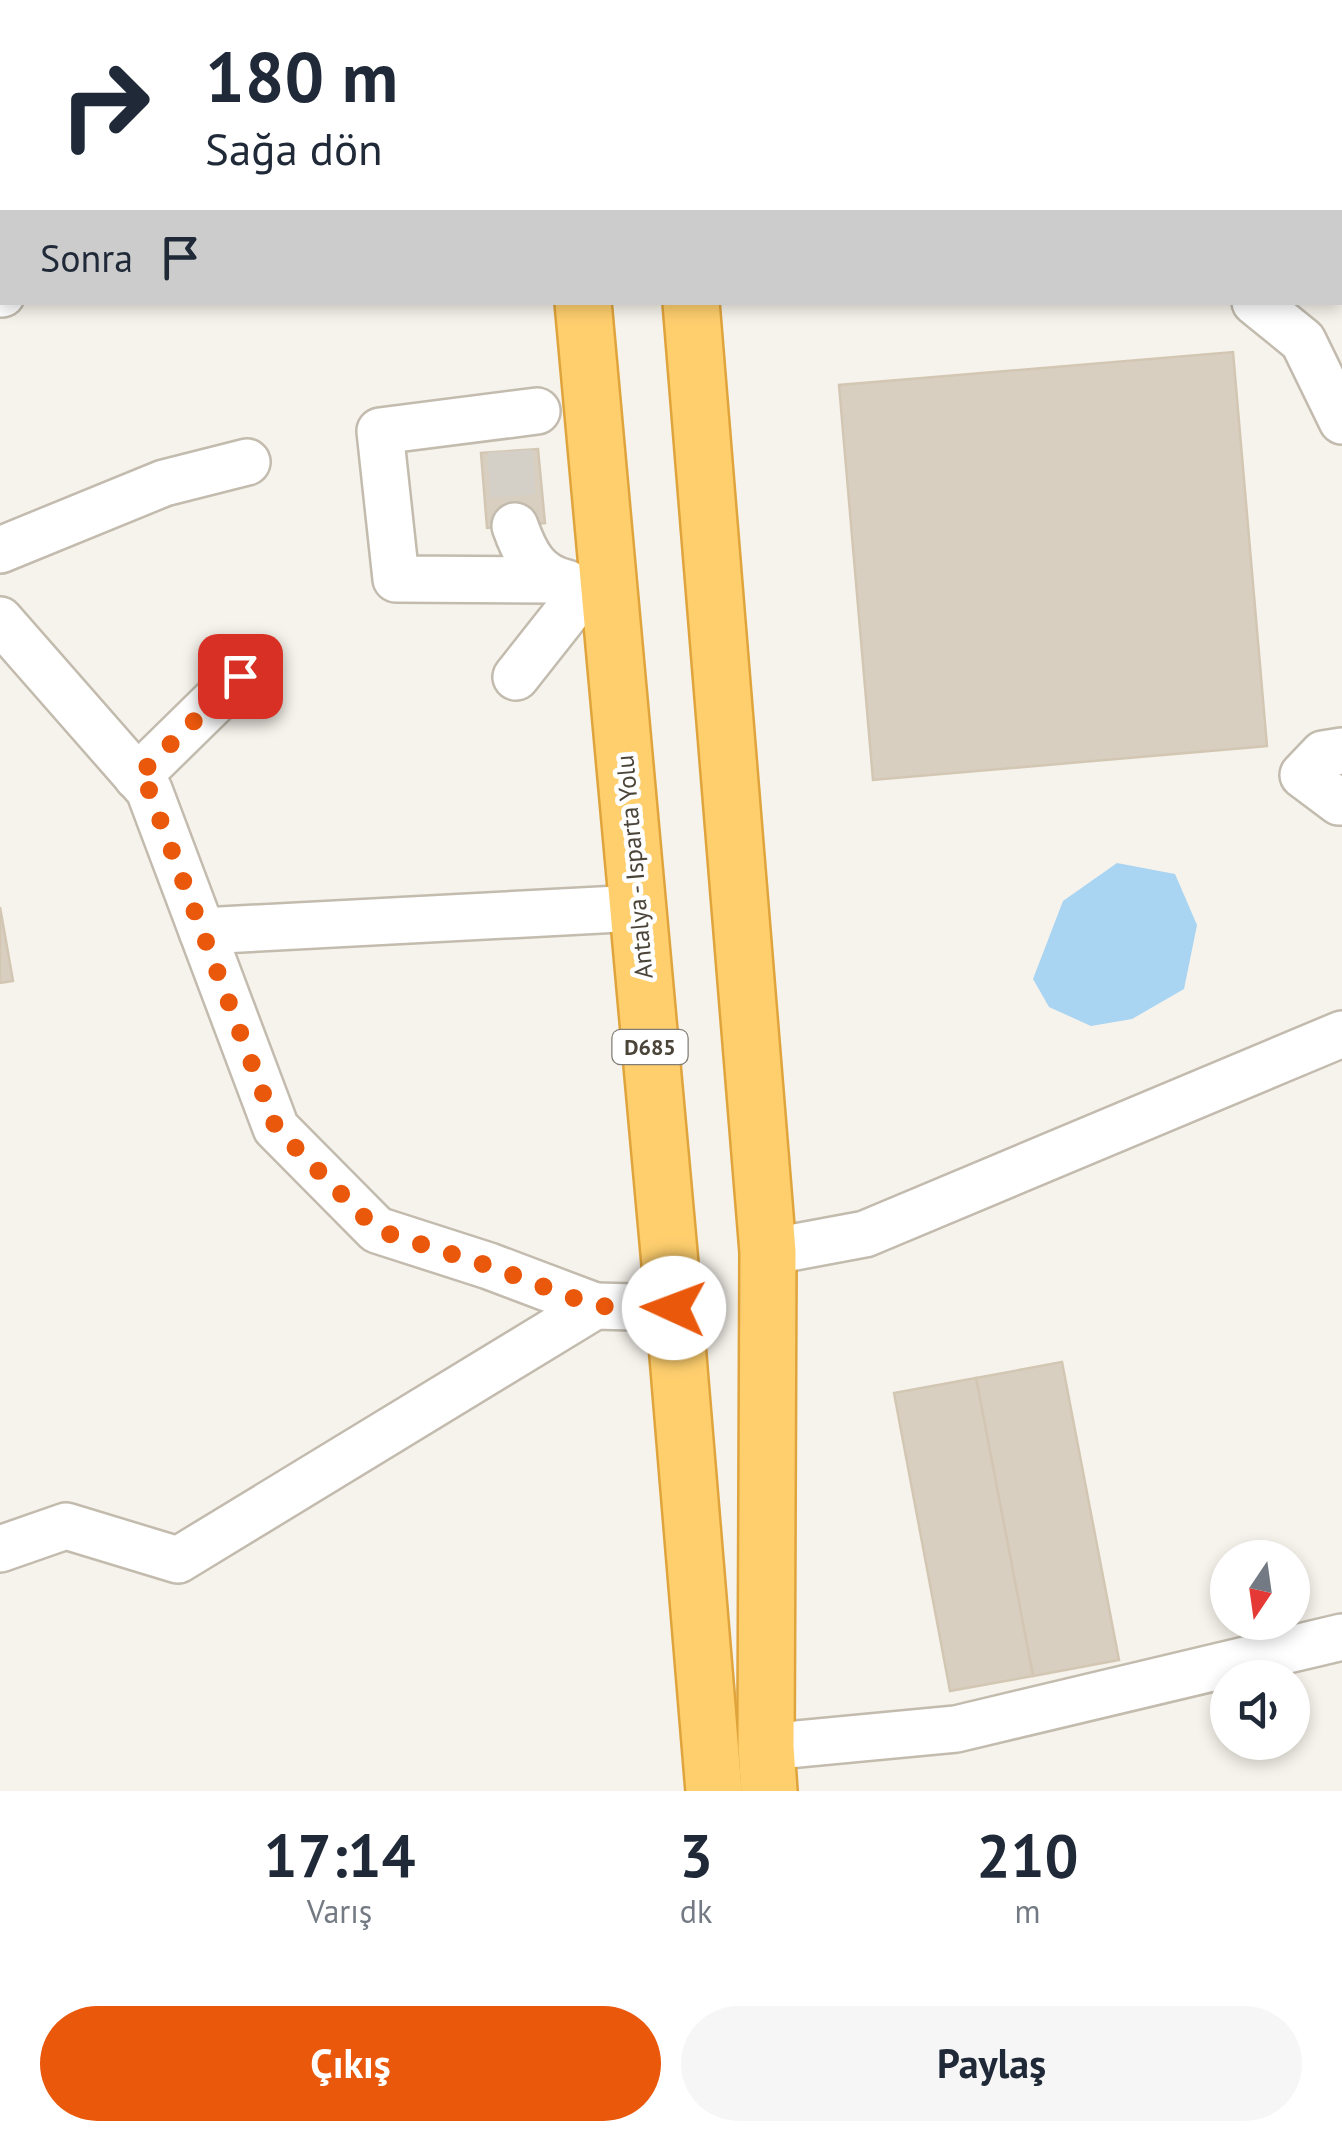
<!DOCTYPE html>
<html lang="tr">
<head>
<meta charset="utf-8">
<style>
	:root { --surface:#fff; --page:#f6f6f7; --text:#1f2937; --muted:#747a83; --accent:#ea580c }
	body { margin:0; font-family:"PT Sans",sans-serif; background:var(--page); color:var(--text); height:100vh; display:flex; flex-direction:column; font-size:38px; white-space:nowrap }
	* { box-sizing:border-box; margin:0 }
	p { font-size:32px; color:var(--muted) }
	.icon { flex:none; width:55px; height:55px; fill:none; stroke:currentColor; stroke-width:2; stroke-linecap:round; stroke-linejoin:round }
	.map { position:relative; height:1791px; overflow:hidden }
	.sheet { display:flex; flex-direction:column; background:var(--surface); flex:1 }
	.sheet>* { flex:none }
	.top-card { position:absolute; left:0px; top:0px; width:1342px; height:305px; box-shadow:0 5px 15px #0003; background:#fff; color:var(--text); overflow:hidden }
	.needle { width:65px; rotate:193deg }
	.fabs { position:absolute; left:1210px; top:1540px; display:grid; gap:20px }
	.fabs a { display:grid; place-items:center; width:100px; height:100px; border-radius:50%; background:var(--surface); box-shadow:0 5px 15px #0003; font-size:50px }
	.pin { position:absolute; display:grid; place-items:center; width:85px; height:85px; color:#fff; margin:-42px; border-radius:20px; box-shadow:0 5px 15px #0006 }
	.me { position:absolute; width:110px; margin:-55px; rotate:272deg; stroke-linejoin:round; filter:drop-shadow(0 0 8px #0008) }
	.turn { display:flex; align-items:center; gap:35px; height:210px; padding:0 40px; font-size:45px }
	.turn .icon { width:130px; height:130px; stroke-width:2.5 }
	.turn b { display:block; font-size:70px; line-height:85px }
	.then { display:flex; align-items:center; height:95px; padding:0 40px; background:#0003; gap:20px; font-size:38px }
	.eta { display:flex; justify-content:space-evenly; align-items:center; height:170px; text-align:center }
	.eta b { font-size:60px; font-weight:800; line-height:70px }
	.button { display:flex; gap:20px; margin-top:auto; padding:20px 40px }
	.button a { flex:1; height:115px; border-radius:60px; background:var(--accent); color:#fff; font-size:40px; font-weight:800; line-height:115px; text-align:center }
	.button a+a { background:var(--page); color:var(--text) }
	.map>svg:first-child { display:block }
	.water { fill:#a9d4f2 }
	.building { fill:#d8cfc1; stroke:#d3c7b4; stroke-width:2.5 }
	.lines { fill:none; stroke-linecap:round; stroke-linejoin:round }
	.minor-tunnel { stroke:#d4d0c8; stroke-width:45; stroke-dasharray:45 22; stroke-linecap:butt }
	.minor-casing { stroke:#c2bbae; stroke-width:50 }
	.highway-casing { stroke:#e0a43c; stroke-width:60 }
	.minor { stroke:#fff; stroke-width:45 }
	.highway { stroke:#ffcf6e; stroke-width:55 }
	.route { stroke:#ea580c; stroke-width:18; stroke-dasharray:0 32.4 }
	.labels { text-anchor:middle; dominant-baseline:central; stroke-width:9; stroke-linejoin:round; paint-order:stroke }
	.shield { fill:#fff; stroke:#817c74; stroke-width:2.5 }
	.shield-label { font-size:22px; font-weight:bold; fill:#4b4439 }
	.street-label { font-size:25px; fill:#4b4439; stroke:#fff }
</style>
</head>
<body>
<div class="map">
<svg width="1342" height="1791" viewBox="0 0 1342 1791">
	<rect width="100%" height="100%" fill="#f6f3ec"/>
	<polygon class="water" points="1117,863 1175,874 1197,925 1184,989 1132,1019 1091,1026 1049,1007 1033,979 1063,901"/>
	<g class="building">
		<polygon points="2,156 2,285 0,286 0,166"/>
		<polygon points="1233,352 1267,746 873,780 839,385"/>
		<polygon points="538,449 545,523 487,528 481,453"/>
		<polygon points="0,907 13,981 0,983"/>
		<polygon points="1062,1362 1119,1660 1033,1676 976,1378"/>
		<polygon points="976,1378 1033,1676 950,1691 894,1393"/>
	</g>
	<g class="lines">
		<polyline class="minor-tunnel" points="510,451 515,526"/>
		<defs>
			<g id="minor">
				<polyline points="135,2 155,0"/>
				<polyline points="0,20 2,20"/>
				<polyline points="0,294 2,294"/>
				<polyline points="1255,302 1303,341 1342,421"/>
				<polyline points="537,411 380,431 396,579 553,580"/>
				<path d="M 515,526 C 525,554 536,577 567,583"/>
				<polyline points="0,550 164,483 247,462"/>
				<polyline points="0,620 149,790 276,1128 377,1230 489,1266 595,1306"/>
				<polyline points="516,677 587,587"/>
				<polyline points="1342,751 1323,754 1303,775 1339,802 1342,802"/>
				<polyline points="137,777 240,676"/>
				<polyline points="202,931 638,908"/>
				<polyline points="768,1252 865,1234 1342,1034"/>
				<polyline points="0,1549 66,1526 178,1560 595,1306 674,1308"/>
				<polyline points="766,1747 956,1729 1342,1637"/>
			</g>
			<g id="highway">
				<polyline points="557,0 557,2"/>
				<polyline points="646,0 646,2"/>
				<polyline points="583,302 674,1308 714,1791"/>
				<polyline points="691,302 768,1252 766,1747 769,1791"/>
			</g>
		</defs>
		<use href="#minor" class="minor-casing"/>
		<use href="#highway" class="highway-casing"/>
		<use href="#minor" class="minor"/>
		<use href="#highway" class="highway"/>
	</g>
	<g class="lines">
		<polyline class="route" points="240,676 137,777 149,790 276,1128 377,1230 489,1266 595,1306 674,1308"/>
	</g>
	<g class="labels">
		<rect class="shield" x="612.5" y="1030" width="75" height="34" rx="8"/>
		<g class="shield-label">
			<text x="650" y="1047">D685</text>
		</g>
		<g class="street-label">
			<text transform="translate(634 867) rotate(-95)">Antalya - Isparta Yolu</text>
		</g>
	</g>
</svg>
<div class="fabs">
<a><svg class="needle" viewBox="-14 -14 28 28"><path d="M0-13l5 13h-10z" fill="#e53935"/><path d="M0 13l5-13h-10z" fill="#747a83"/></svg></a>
<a><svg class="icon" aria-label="sound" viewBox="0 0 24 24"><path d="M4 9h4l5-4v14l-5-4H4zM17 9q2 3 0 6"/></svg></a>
</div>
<div class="pin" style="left:240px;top:676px;background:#d93025"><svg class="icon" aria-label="arrive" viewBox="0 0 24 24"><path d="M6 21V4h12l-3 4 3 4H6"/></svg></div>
<svg class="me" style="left:674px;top:1308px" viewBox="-20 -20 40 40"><circle r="19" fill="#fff"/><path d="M0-13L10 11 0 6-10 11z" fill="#ea580c"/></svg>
<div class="top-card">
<div class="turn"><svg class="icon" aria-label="right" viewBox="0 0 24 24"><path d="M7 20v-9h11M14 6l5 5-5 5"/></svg><div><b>180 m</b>Sağa dön</div></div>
<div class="then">Sonra<svg class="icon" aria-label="arrive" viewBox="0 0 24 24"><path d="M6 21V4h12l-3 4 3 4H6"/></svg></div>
</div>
</div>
<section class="sheet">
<div class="eta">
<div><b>17:14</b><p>Varış</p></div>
<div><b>3</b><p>dk</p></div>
<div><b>210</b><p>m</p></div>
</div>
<div class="button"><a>Çıkış</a><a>Paylaş</a></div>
</section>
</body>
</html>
